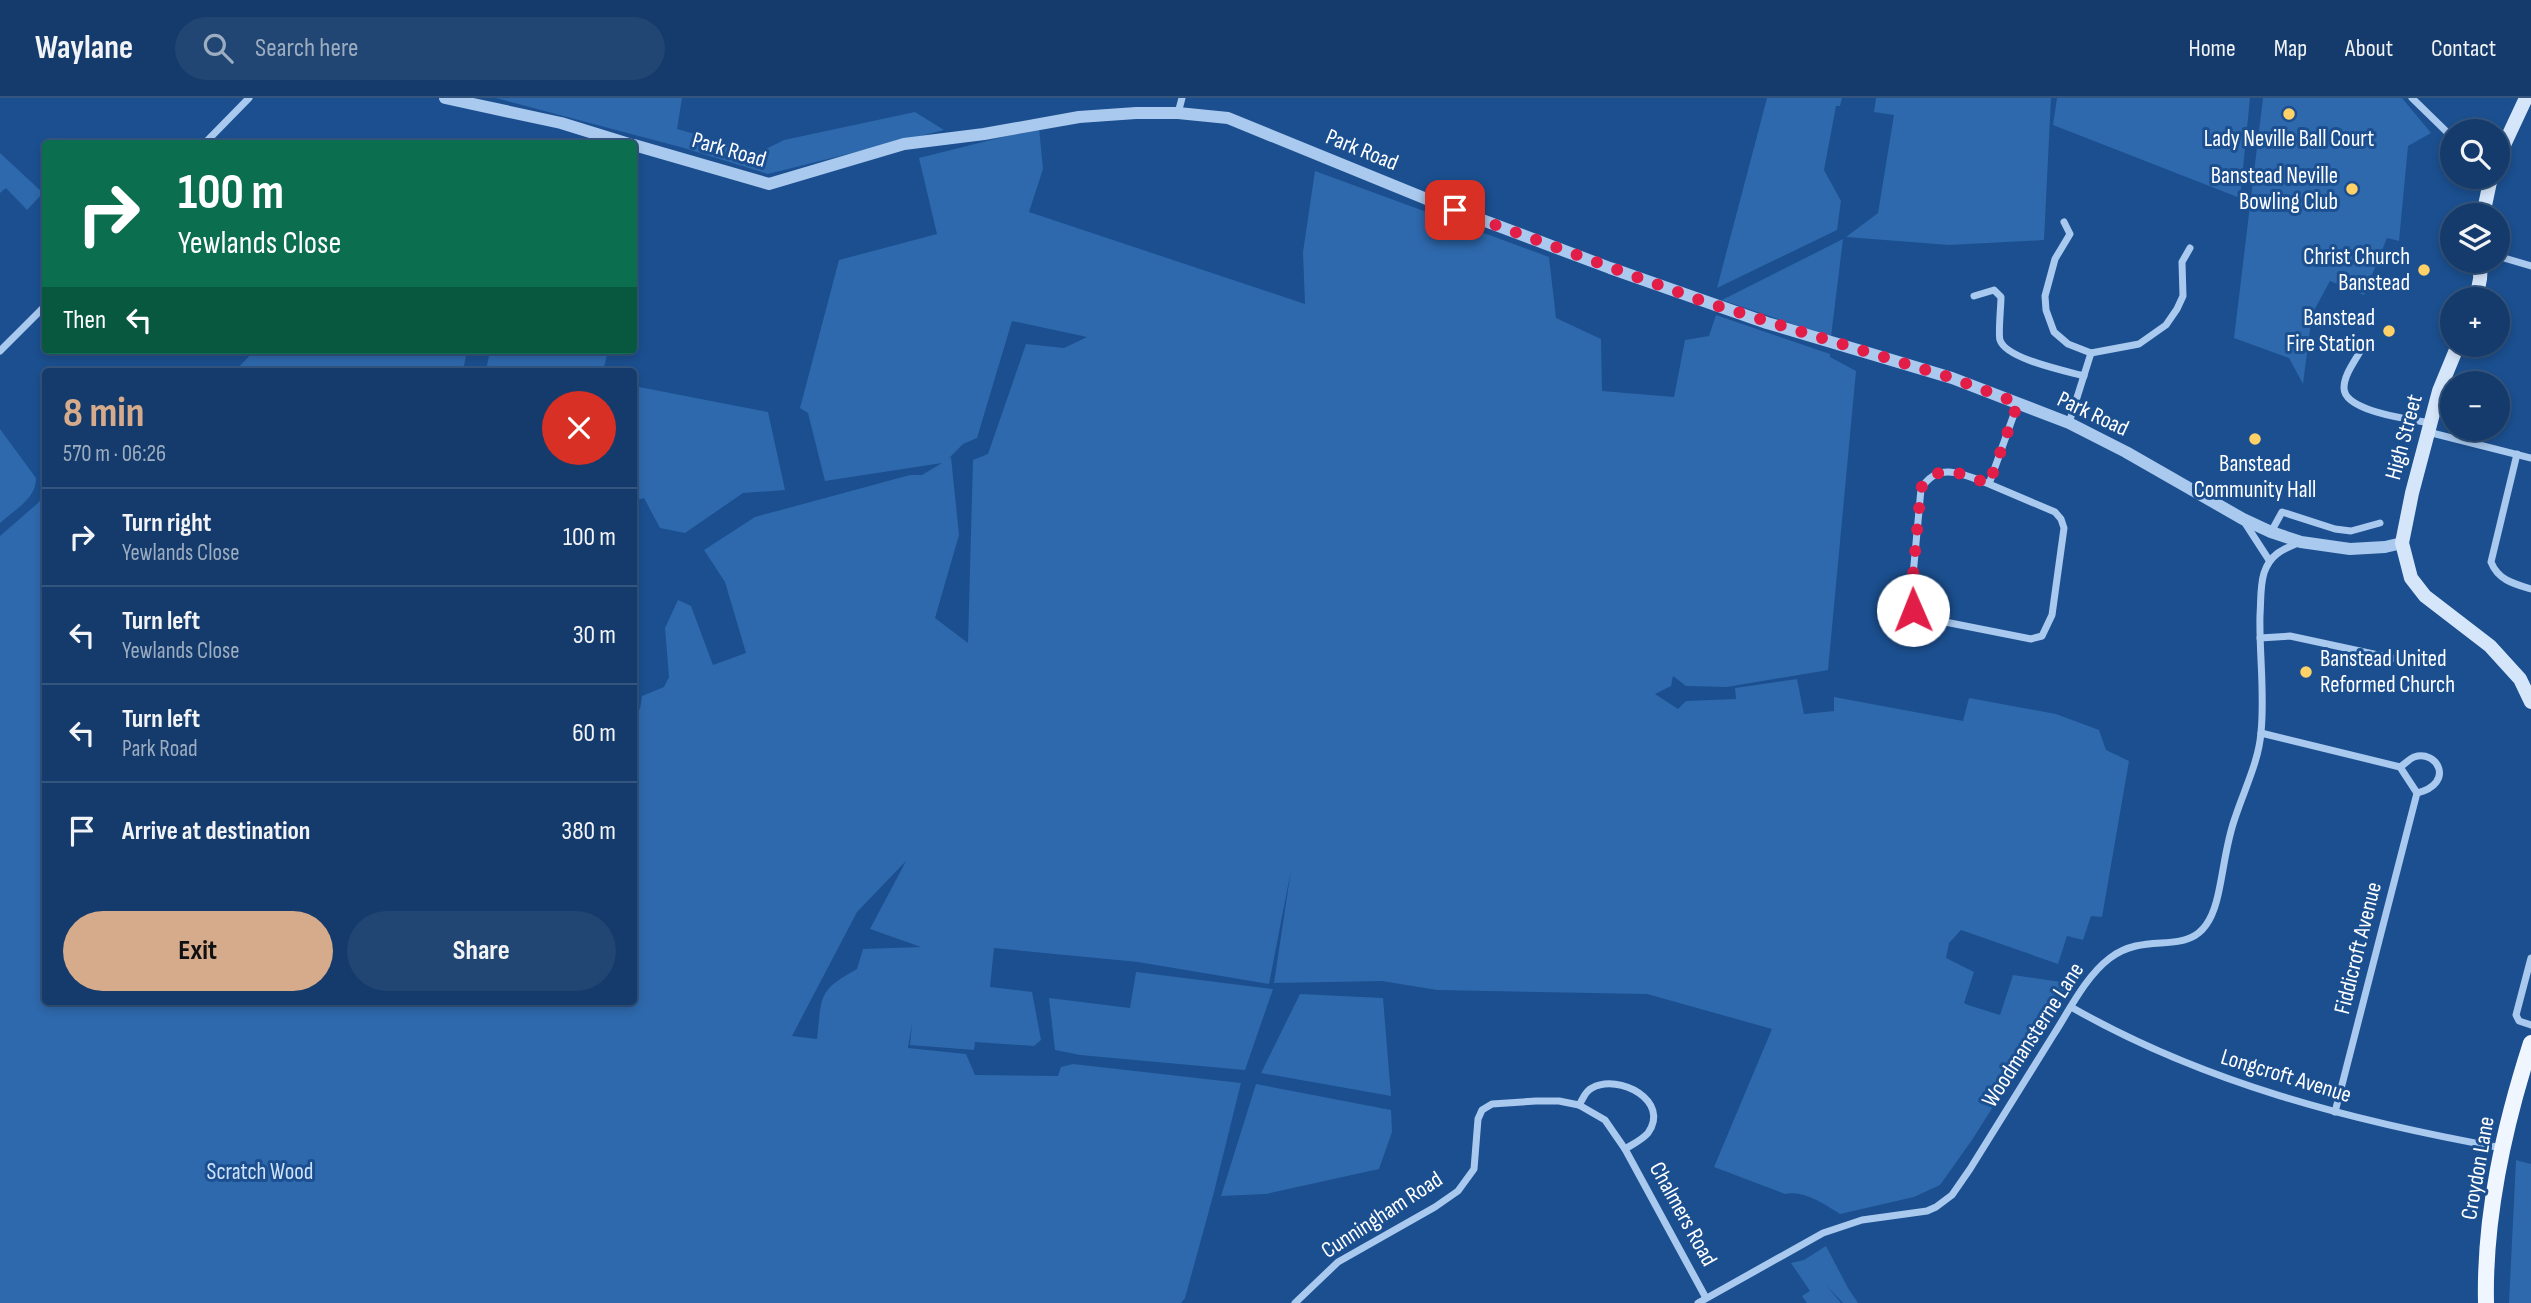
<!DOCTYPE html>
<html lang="en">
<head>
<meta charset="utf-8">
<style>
	:root { --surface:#143b6b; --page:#214673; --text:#f1f3f6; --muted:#9dadc1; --line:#33557e; --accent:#d6ab8b }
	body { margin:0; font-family:"Sofia Sans Condensed",sans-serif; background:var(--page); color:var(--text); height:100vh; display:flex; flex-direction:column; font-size:26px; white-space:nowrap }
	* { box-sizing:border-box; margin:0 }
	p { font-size:23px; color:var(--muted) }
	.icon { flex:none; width:38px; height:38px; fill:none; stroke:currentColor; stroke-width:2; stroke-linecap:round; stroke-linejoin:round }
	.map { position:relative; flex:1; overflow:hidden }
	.side { position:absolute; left:42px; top:270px; width:595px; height:637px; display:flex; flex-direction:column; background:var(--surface); border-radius:7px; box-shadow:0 4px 10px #0003,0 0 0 2px var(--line) }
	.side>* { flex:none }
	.banner { position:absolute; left:42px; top:42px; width:595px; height:214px; border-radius:7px; box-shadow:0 4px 10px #0003,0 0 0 2px var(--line); background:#0b6e4f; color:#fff; overflow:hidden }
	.controls { position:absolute; left:2440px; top:21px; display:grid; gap:14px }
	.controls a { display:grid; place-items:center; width:70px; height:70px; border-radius:50%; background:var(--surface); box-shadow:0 4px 10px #0003,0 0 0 2px var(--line); font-size:35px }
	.pin { position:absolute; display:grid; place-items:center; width:60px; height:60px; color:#fff; margin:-30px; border-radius:14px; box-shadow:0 4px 10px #0006 }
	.me { position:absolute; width:77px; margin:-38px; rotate:359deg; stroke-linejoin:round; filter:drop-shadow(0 0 5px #0008) }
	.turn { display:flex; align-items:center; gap:24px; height:147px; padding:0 21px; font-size:32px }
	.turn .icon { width:91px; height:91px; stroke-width:2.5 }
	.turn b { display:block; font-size:49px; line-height:60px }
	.then { display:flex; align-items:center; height:66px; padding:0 21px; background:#0003; gap:14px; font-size:26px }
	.round { display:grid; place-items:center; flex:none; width:74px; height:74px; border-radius:37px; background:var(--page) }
	.headline { display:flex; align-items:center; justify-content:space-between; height:119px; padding:0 21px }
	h1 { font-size:42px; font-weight:700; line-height:52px; color:var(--accent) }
	.action { display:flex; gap:14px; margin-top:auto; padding:14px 21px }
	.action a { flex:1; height:80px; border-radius:42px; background:var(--accent); color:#111; font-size:28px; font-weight:700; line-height:80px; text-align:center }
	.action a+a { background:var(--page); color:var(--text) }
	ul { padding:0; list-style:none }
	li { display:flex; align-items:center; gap:21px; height:98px; padding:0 21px; border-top:2px solid var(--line) }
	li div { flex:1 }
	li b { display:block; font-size:26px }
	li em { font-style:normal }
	header { display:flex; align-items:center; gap:42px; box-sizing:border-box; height:98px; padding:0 35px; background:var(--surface); border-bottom:2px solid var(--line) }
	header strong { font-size:33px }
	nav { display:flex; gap:38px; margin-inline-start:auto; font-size:24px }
	.search { width:490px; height:63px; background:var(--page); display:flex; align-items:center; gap:18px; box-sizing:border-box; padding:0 24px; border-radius:38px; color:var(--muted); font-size:26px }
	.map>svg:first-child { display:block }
	.green { fill:#2e69ad; fill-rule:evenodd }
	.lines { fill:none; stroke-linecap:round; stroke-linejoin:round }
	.minor { stroke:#a9c9ee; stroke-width:7 }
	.tertiary { stroke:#a9c9ee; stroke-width:12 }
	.secondary { stroke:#d6e6fa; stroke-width:14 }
	.primary { stroke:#f0f6ff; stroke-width:16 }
	.route { stroke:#e11d48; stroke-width:12; stroke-dasharray:0 21.6 }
	.poi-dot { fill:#ffd166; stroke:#1b4f8f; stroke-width:2.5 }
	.labels { text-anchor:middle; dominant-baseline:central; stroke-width:6; stroke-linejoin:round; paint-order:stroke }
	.poi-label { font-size:23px; fill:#fff; stroke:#1b4f8f; text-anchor:end }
	.street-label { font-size:23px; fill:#fff; stroke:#1b4f8f }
	.park-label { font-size:23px; fill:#cfe3fa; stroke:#1b4f8f }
</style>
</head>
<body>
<header>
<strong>Waylane</strong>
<div class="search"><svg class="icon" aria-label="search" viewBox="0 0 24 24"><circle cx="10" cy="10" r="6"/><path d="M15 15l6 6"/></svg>Search here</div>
<nav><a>Home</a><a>Map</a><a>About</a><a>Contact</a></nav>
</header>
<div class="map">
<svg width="2531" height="1205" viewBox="0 0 2531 1205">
	<rect width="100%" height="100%" fill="#1b4f8f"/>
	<g class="green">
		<polygon points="496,0 682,0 677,31 760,54 784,42 915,14 944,32 768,76 684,50"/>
		<polygon points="1767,0 1842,0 1840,8 1836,8 1824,72 1841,103 1837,132 1717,190"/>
		<polygon points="1876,0 2051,0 2044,142 1949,147 1846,139 1878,115 1894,17 1874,14"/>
		<polygon points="2057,0 2250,0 2240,100 2053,27"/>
		<polygon points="2263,0 2402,0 2431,35 2408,48 2399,143 2387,140 2364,197 2330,183 2312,216 2303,286 2289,260 2234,240"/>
		<path d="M 1039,30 L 1043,71 L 1029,114 L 1305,206 L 1303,154 L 1315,73 L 1549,159 L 1556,220 L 1601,241 L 1602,293 L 1674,299 L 1685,242 L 1709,238 L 1716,217 L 1830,256 L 1830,259 L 1856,273 L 1828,572 L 1727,589 L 1686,588 L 1673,578 L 1671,588 L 1655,596 L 1678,611 L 1686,603 L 1736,601 L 1735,590 L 1797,581 L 1804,616 L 1834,613 L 1834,599 L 1963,623 L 1969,600 L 2056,616 L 2099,632 L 2106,652 L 2129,663 L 2102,819 L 2091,818 L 2083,842 L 2067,838 L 2058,866 L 1961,832 L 1949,845 L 1946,860 L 1974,874 L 1964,905 L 1968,907 L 2000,917 L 2013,877 L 2068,885 L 2036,941 L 1972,1042 L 1940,1087 L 1914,1099 L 1840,1116 C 1824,1106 1804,1092 1785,1096 L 1714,1069 L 1772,931 L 1647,896 L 1437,892 L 1382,883 L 1274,885 L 1291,772 L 1269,886 L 1138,864 L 994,850 L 990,889 L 1032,894 L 1041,942 L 1034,948 L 975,944 L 974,952 L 910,947 L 912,925 L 908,950 L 966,956 L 975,977 L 1058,978 L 1061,969 L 1073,966 L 1241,985 L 1213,1098 L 1185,1200 L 1181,1205 L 0,1205 L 0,438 L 38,405 L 44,397 L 46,399 L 46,903 L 634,903 L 634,613 L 640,611 L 642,598 L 664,589 L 669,579 L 665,530 L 678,502 L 691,508 L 713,567 L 746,555 L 725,484 L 704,452 L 755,419 L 910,377 L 922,377 L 942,365 L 825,383 L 808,315 L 800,310 L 839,162 L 937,136 L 919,60 ZM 1012,223 L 1087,239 L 1064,250 L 1026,246 L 988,356 L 973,362 L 968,545 L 935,520 L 959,437 L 951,359 L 948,361 L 963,346 L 977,340 ZM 906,763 L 870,831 L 921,849 L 863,851 L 857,871 C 817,893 822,898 817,941 L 792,938 L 857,814 Z"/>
		<polygon points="0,55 43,95 27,112 6,90 0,95"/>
		<polygon points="1843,141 1831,239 1722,202"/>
		<polygon points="255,252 467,252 463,273 235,273"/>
		<polygon points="490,252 592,252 607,257 603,273 486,273"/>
		<polygon points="634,288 768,314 785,392 743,395 685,435 660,430 644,400 634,403"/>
		<path d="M 0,331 L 36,380 C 37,400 13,413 0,425 Z"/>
		<polygon points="1136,874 1273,891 1245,972 1080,957 1055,952 1049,900 1130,910"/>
		<polygon points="1300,896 1383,900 1391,998 1261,975"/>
		<polygon points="1256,986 1391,1012 1392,1034 1379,1071 1266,1096 1221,1098"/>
		<polygon points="2516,1062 2531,1066 2531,1205 2509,1205"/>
		<polygon points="1826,1148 1848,1190 1858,1205 1843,1205 1826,1187 1841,1205 1807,1205 1802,1198 1810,1193 1791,1165 1804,1162"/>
	</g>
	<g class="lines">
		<g class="minor">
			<polyline points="2412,0 2452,39"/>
			<polyline points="1178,15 1182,0"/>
			<polyline points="204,46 249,0"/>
			<polyline points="2064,124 2070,136 2055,161 2045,198 2046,212 2054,234 2068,246 2091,255 2139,246 2166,227 2177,211 2183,198 2182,164 2190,150"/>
			<polyline points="2497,158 2531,168"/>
			<path d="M 1974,198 L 1994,192 L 2001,199 C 2001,208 1998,236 2000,242 C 2006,261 2066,273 2084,278"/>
			<path d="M 2362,250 C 2356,262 2344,276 2344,290 C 2344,314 2413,322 2431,325"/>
			<polyline points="0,253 46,207"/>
			<polyline points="2069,325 2091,255"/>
			<polyline points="2428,334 2531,360"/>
			<path d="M 2517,356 L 2491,464 C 2498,482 2514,486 2531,491"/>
			<path d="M 1989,386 L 2055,414 L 2061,421 L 2064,430 L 2052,517 L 2042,538 L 2031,541 L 1930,521 L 1913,512 L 1911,499 L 1921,391 C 1938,362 1965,377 1989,386 L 2018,305"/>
			<polyline points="2245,425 2269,462"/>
			<polyline points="2271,434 2282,414 2335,431 2351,433 2380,425"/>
			<polyline points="2260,540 2290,538 2420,566"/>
			<polyline points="2261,635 2400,669 2417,695 2335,1014"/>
			<path d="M 2400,669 C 2405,666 2409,661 2414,659 C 2437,651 2456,685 2417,695"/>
			<polyline points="2531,860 2516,917 2519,923 2531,927"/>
			<path d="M 2071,909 C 2204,985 2352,1023 2502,1050"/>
			<path d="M 1579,1007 C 1583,1001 1585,993 1592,990 C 1619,975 1671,1003 1648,1035 C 1642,1042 1633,1046 1625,1051"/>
			<polyline points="1295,1205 1338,1164 1435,1109 1458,1093 1474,1071 1478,1021 1482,1012 1492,1006 1536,1003 1559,1003 1579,1007 1605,1022 1625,1051 1706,1200"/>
			<path d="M 1698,1205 L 1823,1135 L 1862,1122 L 1927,1113 L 1936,1109 L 1952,1097 L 1970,1071 C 1998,1026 2026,981 2054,936 C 2070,911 2086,878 2110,860 C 2153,827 2202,871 2218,797 C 2224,771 2226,745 2235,720 C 2244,692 2259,663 2261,634 C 2265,595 2259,555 2260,517 C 2261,503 2260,488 2264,475 C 2270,457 2281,452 2298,445"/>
		</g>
		<g class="tertiary">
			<polyline points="445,0 561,25 629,46"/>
			<polyline points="634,47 769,86 904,46 984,36 1079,19 1136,15 1178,15 1228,20 1429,102 1610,170 1767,225 1952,280 2069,325 2126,354 2243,421 2271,434 2301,444 2350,451 2385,449 2402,445"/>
		</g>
		<g class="secondary">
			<polyline points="2497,62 2526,0"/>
			<polyline points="2483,117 2491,79"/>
			<polyline points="2476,201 2480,181 2481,163"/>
			<polyline points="2458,247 2439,293 2412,395 2402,445 2411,480 2425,498 2490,548 2520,581 2531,604"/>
		</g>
		<path class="primary" d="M 2486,1205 C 2484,1117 2504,1029 2531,945"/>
	</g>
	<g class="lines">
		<path class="route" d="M 1455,112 L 1705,204 L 1952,280 L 2018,305 L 1989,386 C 1965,377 1938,362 1921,390 L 1911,499 L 1913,512"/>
	</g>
	<g class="poi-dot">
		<circle cx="2289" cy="16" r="7"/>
		<circle cx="2352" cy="91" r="7"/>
		<circle cx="2424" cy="172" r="7"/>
		<circle cx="2389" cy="233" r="7"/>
		<circle cx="2255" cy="341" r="7"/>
		<circle cx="2306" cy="574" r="7"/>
	</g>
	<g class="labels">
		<g class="poi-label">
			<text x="2289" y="41" text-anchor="middle">Lady Neville Ball Court</text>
			<text x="2338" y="78">Banstead Neville<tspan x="2338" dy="26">Bowling Club</tspan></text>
			<text x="2410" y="159">Christ Church<tspan x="2410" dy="26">Banstead</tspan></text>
			<text x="2375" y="220">Banstead<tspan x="2375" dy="26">Fire Station</tspan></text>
			<text x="2255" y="366" text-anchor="middle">Banstead<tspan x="2255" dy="26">Community Hall</tspan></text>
			<text x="2320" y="561" text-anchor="start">Banstead United<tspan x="2320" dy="26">Reformed Church</tspan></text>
		</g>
		<g class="street-label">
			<text transform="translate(729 52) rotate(16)">Park Road</text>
			<text transform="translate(1362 52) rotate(22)">Park Road</text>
			<text transform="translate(2093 316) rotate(25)">Park Road</text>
			<text transform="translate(2404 339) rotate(-75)">High Street</text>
			<text transform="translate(2358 850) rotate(-76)">Fiddicroft Avenue</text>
			<text transform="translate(2033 937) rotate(-57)">Woodmansterne Lane</text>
			<text transform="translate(2286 978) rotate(17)">Longcroft Avenue</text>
			<text transform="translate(2478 1070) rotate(-80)">Croydon Lane</text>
			<text transform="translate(1683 1116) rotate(61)">Chalmers Road</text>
			<text transform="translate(1382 1117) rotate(-33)">Cunningham Road</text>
		</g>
		<g class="park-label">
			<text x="260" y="1074">Scratch Wood</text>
		</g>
	</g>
</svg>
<div class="controls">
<a><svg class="icon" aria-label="search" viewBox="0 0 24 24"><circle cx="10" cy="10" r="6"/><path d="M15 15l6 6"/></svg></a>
<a><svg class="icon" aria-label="layers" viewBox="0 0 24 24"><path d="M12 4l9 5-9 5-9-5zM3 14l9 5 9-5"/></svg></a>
<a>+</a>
<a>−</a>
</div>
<div class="pin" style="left:1455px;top:112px;background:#d93025"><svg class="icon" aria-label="arrive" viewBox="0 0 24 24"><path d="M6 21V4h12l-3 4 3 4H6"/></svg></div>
<svg class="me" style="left:1913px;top:512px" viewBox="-20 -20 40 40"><circle r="19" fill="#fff"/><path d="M0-13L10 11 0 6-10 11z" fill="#e11d48"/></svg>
<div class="banner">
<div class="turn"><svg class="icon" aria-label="right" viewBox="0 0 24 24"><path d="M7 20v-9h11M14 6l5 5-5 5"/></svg><div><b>100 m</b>Yewlands Close</div></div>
<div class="then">Then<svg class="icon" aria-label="left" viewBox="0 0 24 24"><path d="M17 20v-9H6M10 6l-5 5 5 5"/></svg></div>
</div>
<section class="side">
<div class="headline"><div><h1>8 min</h1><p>570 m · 06:26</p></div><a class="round" style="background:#d93025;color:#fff"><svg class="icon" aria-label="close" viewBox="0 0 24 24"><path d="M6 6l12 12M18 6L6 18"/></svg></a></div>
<ul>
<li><svg class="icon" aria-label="right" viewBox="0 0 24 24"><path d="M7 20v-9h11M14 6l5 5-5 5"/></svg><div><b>Turn right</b><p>Yewlands Close</p></div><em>100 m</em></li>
<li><svg class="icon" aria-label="left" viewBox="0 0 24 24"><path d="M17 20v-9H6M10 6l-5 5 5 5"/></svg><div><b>Turn left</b><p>Yewlands Close</p></div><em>30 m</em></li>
<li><svg class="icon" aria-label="left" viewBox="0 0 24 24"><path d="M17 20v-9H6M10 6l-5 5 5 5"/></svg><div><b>Turn left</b><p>Park Road</p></div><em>60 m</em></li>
<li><svg class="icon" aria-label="arrive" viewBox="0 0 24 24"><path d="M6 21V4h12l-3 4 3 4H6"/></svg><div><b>Arrive at destination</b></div><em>380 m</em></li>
</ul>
<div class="action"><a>Exit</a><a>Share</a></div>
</section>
</div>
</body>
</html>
